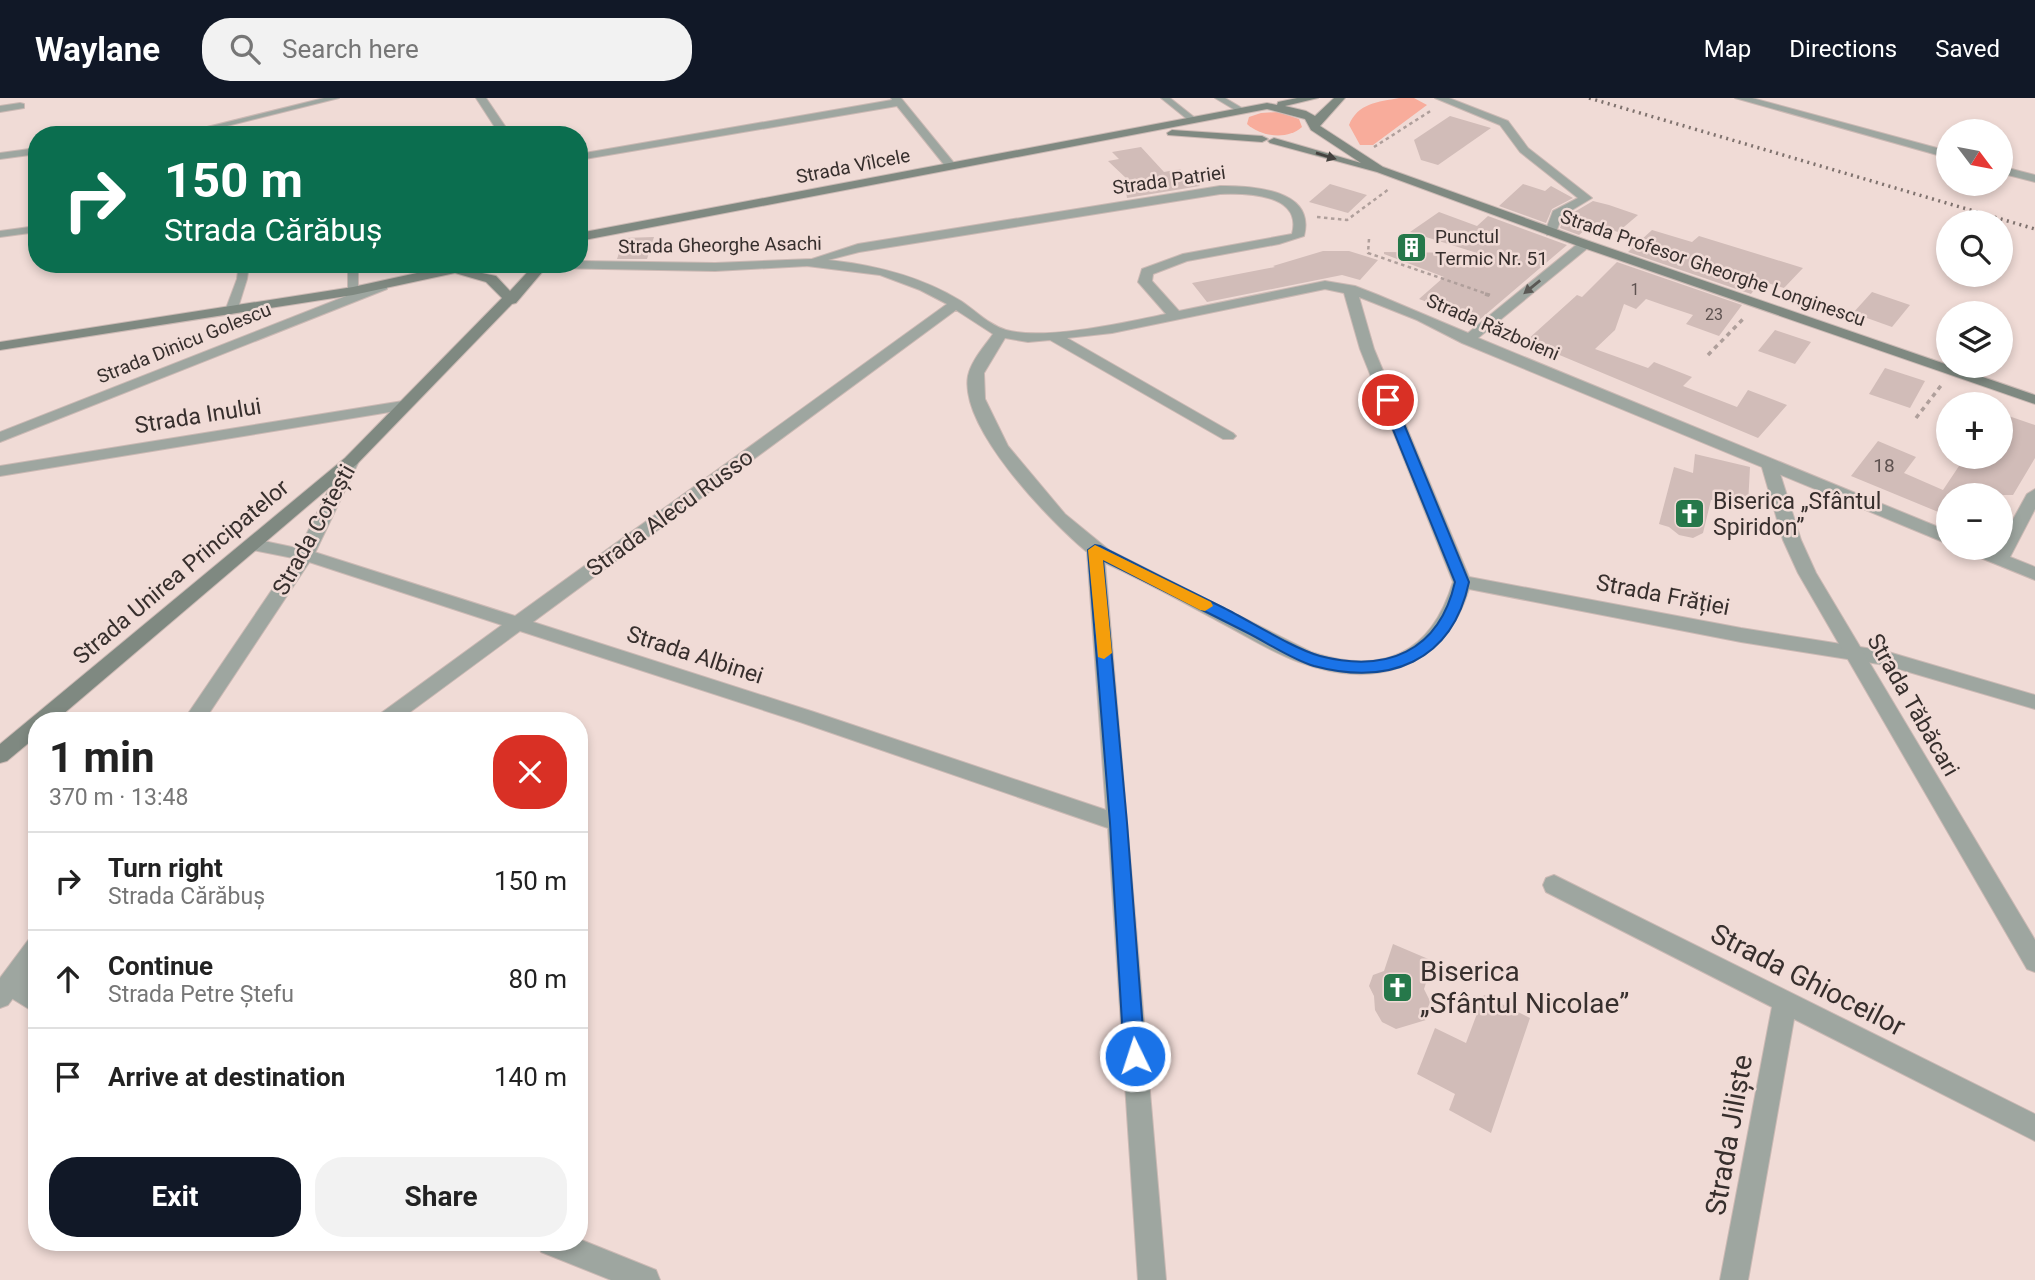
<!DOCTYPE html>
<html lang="en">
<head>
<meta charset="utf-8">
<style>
	:root { --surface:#fff; --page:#f2f2f2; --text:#222; --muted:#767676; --line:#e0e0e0; --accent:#111827 }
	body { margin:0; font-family:Roboto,sans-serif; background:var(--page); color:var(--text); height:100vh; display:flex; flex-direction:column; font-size:26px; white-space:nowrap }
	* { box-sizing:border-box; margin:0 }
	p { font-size:23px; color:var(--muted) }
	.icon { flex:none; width:38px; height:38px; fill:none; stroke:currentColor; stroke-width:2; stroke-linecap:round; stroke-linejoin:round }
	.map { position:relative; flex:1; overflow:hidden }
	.side { position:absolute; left:28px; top:614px; width:560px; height:539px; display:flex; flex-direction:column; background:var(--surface); border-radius:28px; box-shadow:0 4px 10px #0003 }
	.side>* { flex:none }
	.hud { position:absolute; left:28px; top:28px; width:560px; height:147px; border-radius:28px; box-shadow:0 4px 10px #0003; background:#0b6e4f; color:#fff; overflow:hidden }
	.needle { width:46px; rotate:122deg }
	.controls { position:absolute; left:1936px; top:21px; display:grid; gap:14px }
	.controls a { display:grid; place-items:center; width:77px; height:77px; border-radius:50%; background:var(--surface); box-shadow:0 4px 10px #0003; font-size:35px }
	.pin { position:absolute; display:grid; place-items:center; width:60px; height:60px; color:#fff; margin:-30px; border:4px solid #fff; border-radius:50%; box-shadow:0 2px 7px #0007 }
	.me { position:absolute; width:77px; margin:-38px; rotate:356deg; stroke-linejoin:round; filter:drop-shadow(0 0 5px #0008) }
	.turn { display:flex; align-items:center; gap:24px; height:147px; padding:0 21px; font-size:32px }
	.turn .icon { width:91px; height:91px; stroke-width:2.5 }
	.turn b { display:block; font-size:49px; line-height:60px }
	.round { display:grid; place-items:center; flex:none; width:74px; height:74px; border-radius:28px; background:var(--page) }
	.head { display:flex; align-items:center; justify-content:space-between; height:119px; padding:0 21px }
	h1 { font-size:42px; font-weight:700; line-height:52px }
	.button { display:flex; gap:14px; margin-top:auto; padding:14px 21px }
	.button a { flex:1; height:80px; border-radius:28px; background:var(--accent); color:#fff; font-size:28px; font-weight:700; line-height:80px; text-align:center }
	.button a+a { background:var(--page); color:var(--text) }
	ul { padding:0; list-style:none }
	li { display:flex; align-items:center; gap:21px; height:98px; padding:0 21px; border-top:2px solid var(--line) }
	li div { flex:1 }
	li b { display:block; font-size:26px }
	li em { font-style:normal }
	header { display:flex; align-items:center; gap:42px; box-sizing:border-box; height:98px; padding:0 35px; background:var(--accent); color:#fff }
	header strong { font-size:33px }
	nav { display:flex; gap:38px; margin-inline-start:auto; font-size:24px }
	.search { width:490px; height:63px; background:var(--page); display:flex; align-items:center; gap:18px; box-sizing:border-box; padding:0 24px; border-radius:28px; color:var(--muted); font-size:26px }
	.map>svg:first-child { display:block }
	.green { fill:#f8ac9b }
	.building { fill:#d1bcb8 }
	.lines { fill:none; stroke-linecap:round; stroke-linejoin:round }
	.service-casing { stroke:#cbb9b4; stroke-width:2 }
	.minor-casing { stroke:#cbb9b4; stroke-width:2 }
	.tertiary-casing { stroke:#cbb9b4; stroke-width:2 }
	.secondary-casing { stroke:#cbb9b4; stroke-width:2 }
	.path-far1 { stroke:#af9f9b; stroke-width:2.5; stroke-dasharray:3.5 3.5; stroke-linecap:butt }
	.path { stroke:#af9f9b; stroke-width:3.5; stroke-dasharray:4.5 4.5; stroke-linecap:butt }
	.service { fill:#9ea6a0; fill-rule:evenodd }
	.minor { fill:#9ea6a0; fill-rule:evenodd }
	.tertiary { fill:#9ea6a0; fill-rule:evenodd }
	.secondary { fill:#7f8981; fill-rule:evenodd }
	.rail { stroke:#7f726e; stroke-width:3.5; stroke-dasharray:2 4.5; stroke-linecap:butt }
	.oneway { fill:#45413e }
	.oneway2 { fill:#5b5955 }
	.route { fill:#1a73e8; stroke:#114b97; stroke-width:2 }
	.slow { fill:#f59e0b }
	.labels { text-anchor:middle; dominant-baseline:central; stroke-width:5; stroke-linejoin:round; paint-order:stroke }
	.far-number-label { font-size:16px; fill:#5e5250 }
	.far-street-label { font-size:19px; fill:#372f2d; stroke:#f0dbd6 }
	.far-poi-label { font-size:19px; fill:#372f2d; stroke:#f0dbd6; text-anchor:start }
	.number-label { font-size:19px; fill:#5e5250 }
	.street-label { font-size:23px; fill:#372f2d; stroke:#f0dbd6 }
	.poi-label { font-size:23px; fill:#372f2d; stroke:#f0dbd6; text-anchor:start }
	.near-poi-label { font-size:28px; fill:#372f2d; stroke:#f0dbd6; text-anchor:start }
	.near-street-label { font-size:28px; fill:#372f2d; stroke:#f0dbd6 }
</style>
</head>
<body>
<header>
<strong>Waylane</strong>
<div class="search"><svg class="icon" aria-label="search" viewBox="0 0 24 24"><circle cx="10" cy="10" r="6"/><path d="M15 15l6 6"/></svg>Search here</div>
<nav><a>Map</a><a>Directions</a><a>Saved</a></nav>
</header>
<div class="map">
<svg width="2035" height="1182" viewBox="0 0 2035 1182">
	<rect width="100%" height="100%" fill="#f0dbd6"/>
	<g class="green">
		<path d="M 1399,0 L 1414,0 L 1427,7 L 1373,47 L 1360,47 L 1349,27 C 1358,5 1378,4 1399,0 Z"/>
		<path d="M 1278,14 L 1299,21 L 1302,29 C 1288,42 1261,39 1247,26 L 1249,19 L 1261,15 Z"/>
	</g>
	<g class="building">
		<polygon points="1450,18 1491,30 1438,67 1421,62 1414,42"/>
		<polygon points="1141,49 1164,74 1180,71 1200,88 1127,100 1124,82 1127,81 1108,63 1119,61 1112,54"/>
		<polygon points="1330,86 1367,97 1348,115 1309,104"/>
		<polygon points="1523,86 1545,93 1551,88 1573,100 1552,111 1546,125 1499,108"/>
		<polygon points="1593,103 1609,107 1638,117 1618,134 1592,126 1579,137 1560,130 1564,120"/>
		<polygon points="1439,114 1477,128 1488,118 1567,147 1478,223 1419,201 1444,179 1384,156 1384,154 1477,155 1410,134"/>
		<polygon points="1652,132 1692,144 1699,138 1803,170 1784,190 1761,183 1751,196 1628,154"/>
		<polygon points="654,139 647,161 617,161 624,140"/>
		<polygon points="1323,153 1349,153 1378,162 1360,182 1342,177 1207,204 1192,185 1275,169 1273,168"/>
		<polygon points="1617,164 1742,207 1719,238 1686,226 1693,217 1666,208 1646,201 1636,211 1624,206 1615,232 1595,251 1648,270 1654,264 1692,279 1683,288 1737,309 1748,292 1787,307 1758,340 1526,243 1577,197 1582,199"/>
		<polygon points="1872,194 1910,207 1892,229 1853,215"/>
		<polygon points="1775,232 1811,244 1795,266 1758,253"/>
		<polygon points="1885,270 1925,283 1910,310 1869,296"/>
		<polygon points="2000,315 2035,327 2035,360 2013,397 1948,397 1948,418 1851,378 1878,343 1916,359 1904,375 1943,392 1965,359 2000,359"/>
		<polygon points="1695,356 1750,369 1748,407 1711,402 1703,435 1693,440 1679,437 1669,429 1659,426 1674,369 1693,375"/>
		<polygon points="1393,846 1433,863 1424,891 1430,903 1426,922 1396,931 1382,924 1375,912 1374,898 1369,888 1373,877 1384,873"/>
		<polygon points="1484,897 1530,920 1491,1035 1449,1012 1455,996 1417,976 1435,930 1466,945"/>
	</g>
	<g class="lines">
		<defs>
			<g id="service">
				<polygon points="324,0 339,0 191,37 175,37"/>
				<polygon points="1161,0 1170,0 1199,23 1192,25"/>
				<polygon points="1215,0 1225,0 1247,13 1240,15"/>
				<polygon points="37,128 37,134 0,139 0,133"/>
				<polygon points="239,166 249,166 247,181 237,213 231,216 225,213 237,181"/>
				<polygon points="348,166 358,166 358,193 353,196 348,193"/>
			</g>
			<g id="minor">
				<polygon points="476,0 486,0 511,37 500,37"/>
				<polygon points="891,0 901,0 954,65 954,69 946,69 897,8 579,62 579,56 892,2"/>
				<polygon points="1435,0 1449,0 1508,23 1528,50 1592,100 1562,118 1555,137 1547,137 1545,134 1553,113 1578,100 1520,54 1500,27"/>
				<polygon points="20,5 24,6 24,10 0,14 0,8"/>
				<polygon points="37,50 37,56 0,61 0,55"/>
				<path d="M 1220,88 C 1253,88 1316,91 1304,138 L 1279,146 L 1187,163 L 1153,176 L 1152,183 L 1179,213 L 1325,183 L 1355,188 L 1378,197 L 1468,235 L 1581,143 L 1589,143 L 1589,149 L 1478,240 L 1948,433 L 1948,446 L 1462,245 L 1417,222 L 1359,199 L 1374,251 L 1469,479 L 1741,530 L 1885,553 L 2035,597 L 2035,611 L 1885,567 L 1741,544 L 1469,491 C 1444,572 1374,592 1299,564 C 1271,554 1245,537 1218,523 C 1181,503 1143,482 1105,465 L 1166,1182 L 1138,1182 L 1108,730 L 800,624 L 520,533 L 398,623 L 374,623 L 377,618 L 502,527 L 303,462 L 248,451 L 245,447 L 254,441 L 311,453 L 515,518 L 947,206 L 920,192 L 880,177 L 807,168 L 715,173 L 549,170 L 543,166 L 579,166 L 579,163 L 715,165 L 812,161 L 858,146 ZM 1220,96 C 1247,95 1303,96 1292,136 L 1183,156 L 1142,171 L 1138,184 L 1166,216 C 1127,224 1044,243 1006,232 C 989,227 976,213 961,203 C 920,178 875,167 828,162 L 859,154 ZM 1325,191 L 1344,195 L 1360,251 L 1453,484 C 1431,556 1383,578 1311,554 L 1109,452 L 1065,416 L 1008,348 L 985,301 L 984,275 L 1005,240 L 1028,244 L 1050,242 L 1223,341 L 1233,341 L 1236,338 L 1233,335 L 1067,240 L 1112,235 ZM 956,212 L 993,236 C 984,249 971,263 968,278 C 959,330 1050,423 1087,454 L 1106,712 L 814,614 L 533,524 Z"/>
				<polygon points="382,184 387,185 387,191 0,344 0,334"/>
				<polygon points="403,303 408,305 411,308 408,311 0,378 0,368"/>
				<polygon points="2035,391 2035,411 2010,459 2035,469 2035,482 1966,454 1964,450 1987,450 1996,453 2000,450 2000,445 2027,396"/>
				<polygon points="1554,777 2035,1016 2035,1043 1794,921 1748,1182 1720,1182 1772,909 1546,794 1543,787 1546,780"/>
				<polygon points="37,859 37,883 30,887 37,892 37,916 0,893 1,879"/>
				<polygon points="579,1141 656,1172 660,1182 611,1182 541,1154 537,1144 579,1144"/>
			</g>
			<g id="tertiary">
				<polygon points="1735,0 1752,0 1948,53 1948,60"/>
				<polygon points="2000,68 2035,77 2035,84 2000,75"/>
				<polygon points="351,358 359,363 314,457 204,623 183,623 297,455 343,363"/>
				<polygon points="1769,361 1777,366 1801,442 1816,475 2035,842 2035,874 2027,871 1798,475 1783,442 1761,366"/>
				<polygon points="37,838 37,867 8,907 0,910 0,880 29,841"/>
			</g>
			<g id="secondary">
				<polygon points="1297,0 1318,0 1285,8 1306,13 1315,18 1334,0 1345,0 1320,28 1383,69 1589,143 2035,297 2035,306 1581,149 1377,74 1270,45 1268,43 1274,40 1361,65 1311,32 1305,21 1267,11 579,143 579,135 1267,5 1277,7 1278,4"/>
				<polygon points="1172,32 1262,38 1268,41 1262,44 1168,37 1167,35"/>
				<polygon points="458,166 483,166 468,172 496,178 510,193 535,166 549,166 516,205 512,206 357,366 55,623 37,623 37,638 7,663 0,665 0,646 345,360 502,200 486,184 455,175 353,197 0,252 0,244 353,189"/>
			</g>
		</defs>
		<use href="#service" class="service-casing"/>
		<use href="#minor" class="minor-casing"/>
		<use href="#tertiary" class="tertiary-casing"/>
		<use href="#secondary" class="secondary-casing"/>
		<g class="path-far1">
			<polyline points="1374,49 1432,12"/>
			<polyline points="1317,119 1347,122 1389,91"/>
			<polyline points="1369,141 1368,155 1490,197"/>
		</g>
		<g class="path">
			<polyline points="1485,196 1492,198"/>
			<polyline points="1708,257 1745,219"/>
			<polyline points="1916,320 1943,285"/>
		</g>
		<use href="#service" class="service"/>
		<use href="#minor" class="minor"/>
		<use href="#tertiary" class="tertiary"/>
		<use href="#secondary" class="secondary"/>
		<polyline class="rail" points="1589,0 2035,131"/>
	</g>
	<defs><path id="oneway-solid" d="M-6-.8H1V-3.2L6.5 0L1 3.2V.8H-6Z" transform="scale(1.75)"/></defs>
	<use class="oneway" href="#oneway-solid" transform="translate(1326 58) rotate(17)"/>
	<use class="oneway2" href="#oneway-solid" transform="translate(1532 189) rotate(141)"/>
	<path class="route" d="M 1388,298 L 1394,302 L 1469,484 C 1452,564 1389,588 1314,568 C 1291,561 1268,545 1246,534 C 1198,510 1151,486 1103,462 L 1127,725 L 1145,958 L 1142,965 L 1135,968 L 1127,965 L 1124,958 L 1110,725 L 1088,452 L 1095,447 L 1100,448 C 1141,469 1183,490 1224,510 C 1250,523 1294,551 1320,558 C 1386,575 1439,554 1455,484 L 1381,302 Z"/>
	<polygon class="slow" points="1095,447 1211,504 1213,508 1205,513 1200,512 1103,462 1112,555 1104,561 1098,559 1088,452"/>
	<defs>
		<symbol id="building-square" viewBox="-11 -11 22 22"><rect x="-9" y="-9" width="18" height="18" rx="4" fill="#26784a" stroke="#f0dbd6"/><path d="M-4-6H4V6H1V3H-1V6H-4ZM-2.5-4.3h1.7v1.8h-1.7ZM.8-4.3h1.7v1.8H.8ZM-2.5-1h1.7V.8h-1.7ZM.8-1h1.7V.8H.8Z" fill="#fff"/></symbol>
		<symbol id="church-square" viewBox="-11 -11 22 22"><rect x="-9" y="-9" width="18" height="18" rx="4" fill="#26784a" stroke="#f0dbd6"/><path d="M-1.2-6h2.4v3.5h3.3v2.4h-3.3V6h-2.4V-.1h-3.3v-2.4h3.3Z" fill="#fff"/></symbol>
	</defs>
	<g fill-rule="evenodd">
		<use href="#building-square" x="1394" y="132" width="35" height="35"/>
		<use href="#church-square" x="1672" y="398" width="35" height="35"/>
		<use href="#church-square" x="1380" y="872" width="35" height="35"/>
	</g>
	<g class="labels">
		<g class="far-number-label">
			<text x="1635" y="191">1</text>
			<text x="1714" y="216">23</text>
		</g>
		<g class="far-street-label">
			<text transform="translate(853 68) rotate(-11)">Strada Vîlcele</text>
			<text transform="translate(1169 82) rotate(-8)">Strada Patriei</text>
			<text transform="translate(720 147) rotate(-1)">Strada Gheorghe Asachi</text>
			<text transform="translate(1713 170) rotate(19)">Strada Profesor Gheorghe Longinescu</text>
			<text transform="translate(1493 229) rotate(23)">Strada Războieni</text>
			<text transform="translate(184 245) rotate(-22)">Strada Dinicu Golescu</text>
		</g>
		<g class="far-poi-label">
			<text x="1435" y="138">Punctul<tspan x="1435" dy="22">Termic Nr. 51</tspan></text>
		</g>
		<g class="number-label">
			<text x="1884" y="367">18</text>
		</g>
		<g class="street-label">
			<text transform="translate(198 318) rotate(-9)">Strada Inului</text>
			<text transform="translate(670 415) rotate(-36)">Strada Alecu Russo</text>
			<text transform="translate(314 432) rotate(-61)">Strada Cotești</text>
			<text transform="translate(181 474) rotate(-40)">Strada Unirea Principatelor</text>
			<text transform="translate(1663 497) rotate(11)">Strada Frăției</text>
			<text transform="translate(695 557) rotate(18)">Strada Albinei</text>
			<text transform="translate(1913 607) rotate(60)">Strada Tăbăcari</text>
		</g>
		<g class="poi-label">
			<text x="1713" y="403">Biserica „Sfântul<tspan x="1713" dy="26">Spiridon”</tspan></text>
		</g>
		<g class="near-poi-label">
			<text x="1420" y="873">Biserica<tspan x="1420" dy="32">„Sfântul Nicolae”</tspan></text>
		</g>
		<g class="near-street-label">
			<text transform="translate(1808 882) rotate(27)">Strada Ghioceilor</text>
			<text transform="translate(1729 1037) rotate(-80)">Strada Jiliște</text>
		</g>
	</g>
</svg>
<div class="controls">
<a><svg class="needle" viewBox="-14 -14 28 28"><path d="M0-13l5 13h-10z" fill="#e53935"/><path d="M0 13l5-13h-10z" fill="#767676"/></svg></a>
<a><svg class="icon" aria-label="search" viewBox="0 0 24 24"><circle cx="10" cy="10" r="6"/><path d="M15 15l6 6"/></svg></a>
<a><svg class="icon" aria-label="layers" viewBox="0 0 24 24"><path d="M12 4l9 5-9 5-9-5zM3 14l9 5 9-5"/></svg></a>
<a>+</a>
<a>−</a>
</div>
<div class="pin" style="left:1388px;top:302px;background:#d93025"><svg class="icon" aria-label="arrive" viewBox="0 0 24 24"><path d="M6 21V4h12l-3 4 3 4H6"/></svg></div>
<svg class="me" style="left:1135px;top:958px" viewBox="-20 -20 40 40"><circle r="17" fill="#1a73e8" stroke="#fff" stroke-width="3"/><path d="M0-11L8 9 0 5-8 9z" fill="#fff"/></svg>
<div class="hud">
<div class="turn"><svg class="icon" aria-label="right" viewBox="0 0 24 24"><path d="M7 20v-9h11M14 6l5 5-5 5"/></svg><div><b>150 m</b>Strada Cărăbuș</div></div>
</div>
<section class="side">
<div class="head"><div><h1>1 min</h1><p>370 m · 13:48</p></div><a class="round" style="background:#d93025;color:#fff"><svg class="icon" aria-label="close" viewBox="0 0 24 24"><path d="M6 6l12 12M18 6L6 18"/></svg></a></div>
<ul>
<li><svg class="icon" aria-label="right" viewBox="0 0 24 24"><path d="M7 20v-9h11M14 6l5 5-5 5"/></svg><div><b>Turn right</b><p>Strada Cărăbuș</p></div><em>150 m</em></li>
<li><svg class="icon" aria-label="ahead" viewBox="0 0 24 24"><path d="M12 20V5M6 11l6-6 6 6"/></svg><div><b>Continue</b><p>Strada Petre Ștefu</p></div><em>80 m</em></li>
<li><svg class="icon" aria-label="arrive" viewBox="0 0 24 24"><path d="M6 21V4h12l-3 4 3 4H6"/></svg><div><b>Arrive at destination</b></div><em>140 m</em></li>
</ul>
<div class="button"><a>Exit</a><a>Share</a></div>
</section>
</div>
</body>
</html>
